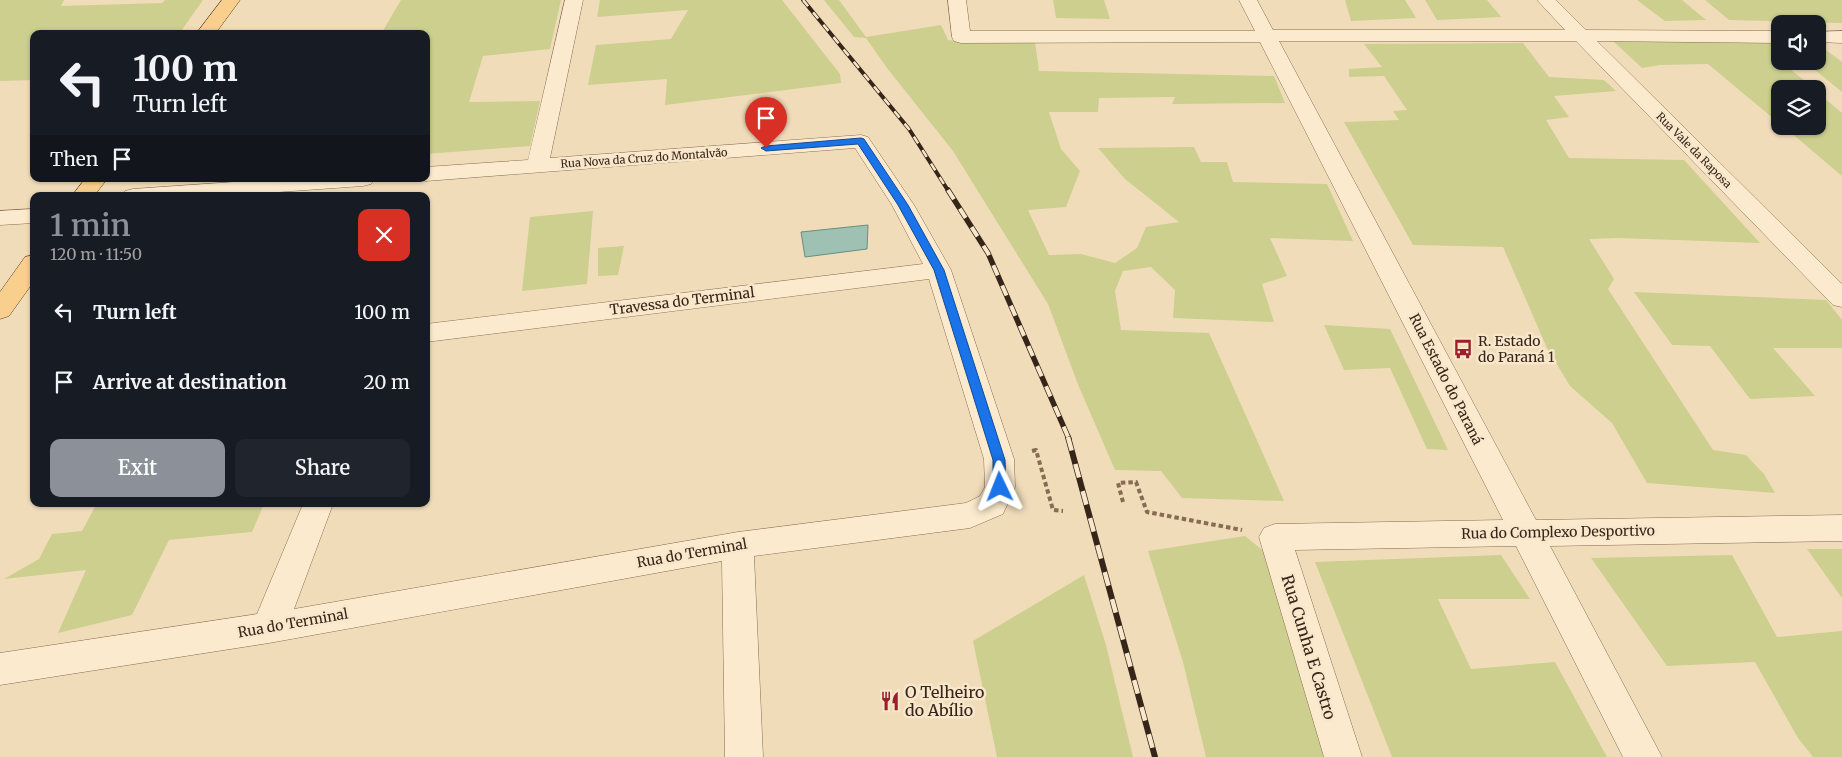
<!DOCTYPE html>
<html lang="en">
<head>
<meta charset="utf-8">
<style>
	:root { --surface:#171b24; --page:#20242c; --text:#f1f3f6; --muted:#9ea1a6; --accent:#8c9099 }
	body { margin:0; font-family:Merriweather,serif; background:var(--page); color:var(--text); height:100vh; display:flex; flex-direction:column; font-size:19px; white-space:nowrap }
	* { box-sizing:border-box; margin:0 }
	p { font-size:16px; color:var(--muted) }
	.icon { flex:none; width:28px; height:28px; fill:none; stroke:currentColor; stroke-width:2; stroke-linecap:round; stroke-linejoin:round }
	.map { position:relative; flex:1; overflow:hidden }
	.panel { position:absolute; left:30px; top:192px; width:400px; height:315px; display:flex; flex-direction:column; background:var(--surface); border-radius:10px; box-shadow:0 1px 4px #0004 }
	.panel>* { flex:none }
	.banner { position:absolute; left:30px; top:30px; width:400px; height:152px; border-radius:10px; box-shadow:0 1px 4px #0004; background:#171b24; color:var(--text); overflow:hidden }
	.buttons { position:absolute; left:1771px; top:15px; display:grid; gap:10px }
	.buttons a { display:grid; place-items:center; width:55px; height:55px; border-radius:10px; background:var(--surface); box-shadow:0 1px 4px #0004; font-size:25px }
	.pin { position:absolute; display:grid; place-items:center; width:42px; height:42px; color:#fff; margin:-51px -21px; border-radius:50% 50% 50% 0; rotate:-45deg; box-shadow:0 0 5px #0007 }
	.pin .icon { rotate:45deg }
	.me { position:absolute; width:55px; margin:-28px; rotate:358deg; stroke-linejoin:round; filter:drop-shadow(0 0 4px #0008) }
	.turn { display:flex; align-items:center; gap:18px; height:105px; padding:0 20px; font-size:22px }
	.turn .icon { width:65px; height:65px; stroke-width:2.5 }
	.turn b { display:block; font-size:35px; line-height:42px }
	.then { display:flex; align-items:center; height:48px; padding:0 20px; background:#0003; gap:10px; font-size:19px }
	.round { display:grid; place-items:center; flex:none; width:52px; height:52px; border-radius:10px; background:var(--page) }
	.summary { display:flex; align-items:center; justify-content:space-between; height:85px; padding:0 20px }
	h1 { font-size:30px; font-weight:600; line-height:38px; color:var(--accent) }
	.cta { display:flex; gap:10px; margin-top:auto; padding:10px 20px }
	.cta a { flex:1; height:58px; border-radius:10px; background:var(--accent); color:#fff; font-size:20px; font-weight:600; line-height:58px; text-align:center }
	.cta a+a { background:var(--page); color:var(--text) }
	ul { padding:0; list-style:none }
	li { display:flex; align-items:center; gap:15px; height:70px; padding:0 20px }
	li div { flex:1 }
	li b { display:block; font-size:19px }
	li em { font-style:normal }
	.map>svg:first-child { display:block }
	.green { fill:#cccf8e }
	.water { fill:#9fc1b4; stroke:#668e81 }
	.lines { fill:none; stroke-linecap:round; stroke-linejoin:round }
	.minor-casing { stroke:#886b53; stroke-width:1 }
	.major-casing { stroke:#553a28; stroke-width:1 }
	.path { stroke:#886b53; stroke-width:4; stroke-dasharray:4.5 3; stroke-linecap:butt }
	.minor { fill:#fbeacd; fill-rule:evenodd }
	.major { fill:#f8cf8d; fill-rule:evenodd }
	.rail-far2-casing { stroke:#362519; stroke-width:4 }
	.rail-far1-casing { stroke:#362519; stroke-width:5.5 }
	.rail-casing { stroke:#362519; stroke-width:6 }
	.rail-far2 { stroke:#f8e7ca; stroke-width:2.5; stroke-dasharray:8; stroke-linecap:butt }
	.rail-far1 { stroke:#f8e7ca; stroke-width:4; stroke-dasharray:11; stroke-linecap:butt }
	.rail { stroke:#f8e7ca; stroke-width:4.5; stroke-dasharray:14; stroke-linecap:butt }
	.route { fill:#1a73e8; stroke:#114b97 }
	.labels { text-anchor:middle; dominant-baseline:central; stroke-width:5; stroke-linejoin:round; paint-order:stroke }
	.far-street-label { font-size:11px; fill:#362519; stroke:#f8e7ca }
	.street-label { font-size:14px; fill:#362519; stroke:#f8e7ca }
	.poi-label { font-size:14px; fill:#362519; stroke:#f8e7ca; text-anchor:start }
	.near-street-label { font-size:16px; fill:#362519; stroke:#f8e7ca }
	.near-poi-label { font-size:16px; fill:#362519; stroke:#f8e7ca; text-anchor:start }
</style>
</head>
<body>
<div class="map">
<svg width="1842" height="757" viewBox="0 0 1842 757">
	<rect width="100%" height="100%" fill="#f1dcba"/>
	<g class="green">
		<polygon points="0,0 64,0 61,6 162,3 165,0 203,0 179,34 34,34 34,80 0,81"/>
		<polygon points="401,0 561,0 550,49 483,56 469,102 540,101 530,146 426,154 426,34 381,34"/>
		<polygon points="600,0 782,0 840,74 841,83 665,105 667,79 588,85 596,45 671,39 688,10 597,17"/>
		<polygon points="824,0 839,0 866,37 941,25 948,40 971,42 1035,42 1039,71 1274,76 1285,103 1172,104 1175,97 1099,98 1098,112 1049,112 1061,149 1080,171 1066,207 1028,210 1049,255 1081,254 1115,263 1137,248 1146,227 1179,222 1125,179 1098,148 1194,147 1201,162 1227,162 1233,182 1327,184 1353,241 1270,238 1287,276 1262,284 1274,322 1173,318 1175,290 1151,267 1123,271 1115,291 1121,330 1209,333 1284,501 1182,498 1161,471 1115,470 1079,387 1048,304 953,151 887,68 866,38 854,37"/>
		<polygon points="1053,0 1104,0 1110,19 1056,18"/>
		<polygon points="1345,0 1405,0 1416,18 1351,21"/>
		<polygon points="1425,0 1487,0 1501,17 1437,20"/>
		<polygon points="1637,0 1682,0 1706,20 1665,21"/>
		<polygon points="1705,0 1842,0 1842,23 1729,20"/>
		<polygon points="1780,40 1780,61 1818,61 1818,44 1842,62 1842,92 1815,70 1781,62 1805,81 1784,81 1791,89 1780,89 1780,124 1708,64 1660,65 1642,68 1613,41"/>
		<polygon points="1523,43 1549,77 1604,80 1616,91 1554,96 1569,117 1546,120 1569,158 1684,160 1760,243 1618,238 1589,239 1614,279 1608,289 1713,450 1746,455 1764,474 1775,493 1647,483 1612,423 1570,386 1547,348 1503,247 1413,245 1344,122 1399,120 1393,111 1407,110 1384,76 1349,77 1349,69 1382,67 1364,44"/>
		<polygon points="1818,93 1842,113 1842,176 1783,126 1818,126"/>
		<polygon points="593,211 587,284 522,291 530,217"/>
		<polygon points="624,246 618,275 598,276 598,248"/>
		<polygon points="1634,292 1826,300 1842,320 1842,348 1773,348 1815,396 1750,399 1710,346 1672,345"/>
		<polygon points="1324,325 1390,329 1448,450 1427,449 1390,368 1344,370"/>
		<polygon points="117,504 264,504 252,532 169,540 132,615 58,633 86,570 4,579 39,559 52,534 82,531 96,505"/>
		<polygon points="1245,536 1271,557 1329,757 1206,757 1183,662 1148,551"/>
		<polygon points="1807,549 1842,549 1842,598"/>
		<polygon points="1501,555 1530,599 1438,599 1471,669 1555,662 1607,757 1392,757 1315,562"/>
		<polygon points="1732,555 1777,637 1842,631 1842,757 1813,757 1798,738 1755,662 1667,666 1591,558"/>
		<polygon points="1084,575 1106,645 1133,757 997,757 973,641"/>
	</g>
	<polygon class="water" points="868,225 867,249 805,257 801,232"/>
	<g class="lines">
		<defs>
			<g id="minor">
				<polygon points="565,0 583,0 550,158 861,135 868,137 914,205 951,270 1014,459 1015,487 1003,514 970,528 754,556 763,757 725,757 722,561 269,643 0,685 0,653 257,614 303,504 333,504 294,609 738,532 966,503 980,496 985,487 984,459 929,279 426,342 426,324 923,264 892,205 855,148 426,181 418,179 426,179 426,167 528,160"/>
				<polygon points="948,0 966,0 970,31 1255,31 1239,0 1257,0 1273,30 1565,30 1537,0 1556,0 1586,30 1780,31 1780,43 1597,41 1842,284 1842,307 1833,305 1576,41 1279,41 1536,520 1842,515 1842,541 1550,546 1662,757 1623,757 1516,546 1295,550 1362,757 1324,757 1259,537 1264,528 1275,524 1503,520 1260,42 961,43 954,41 952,37"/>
				<polygon points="1842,31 1842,43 1818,42 1818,32"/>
				<polygon points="276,179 374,179 371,184 363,186 221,196 122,196 125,191 133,189"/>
				<polygon points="34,209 34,223 0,225 0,211"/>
			</g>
			<g id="major">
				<polygon points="222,0 240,0 215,34 196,34"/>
				<polygon points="85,179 107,179 94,196 72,196"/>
				<polygon points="34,255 34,281 9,316 0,319 0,292 25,257"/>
			</g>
		</defs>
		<use href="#minor" class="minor-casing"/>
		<use href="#major" class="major-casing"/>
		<g class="path">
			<polyline points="1032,451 1036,450 1053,510 1063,511"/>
			<polyline points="1123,502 1118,483 1136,482 1147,512 1242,530"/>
		</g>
		<use href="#minor" class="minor"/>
		<use href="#major" class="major"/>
		<defs>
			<polyline id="rail-far2" points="803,0 909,129 949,192"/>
			<polyline id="rail-far1" points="948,190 988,253 1069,439"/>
			<polyline id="rail" points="1068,437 1155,757"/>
		</defs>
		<use href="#rail-far2" class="rail-far2-casing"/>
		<use href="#rail-far1" class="rail-far1-casing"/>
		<use href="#rail" class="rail-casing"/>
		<use href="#rail-far2" class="rail-far2"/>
		<use href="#rail-far1" class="rail-far1"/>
		<use href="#rail" class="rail"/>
	</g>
	<polygon class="route" points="861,138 864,139 908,205 944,270 1005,460 1006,487 1004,490 995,490 993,487 993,460 934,270 898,205 858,144 766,151 761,148 766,146"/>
	<defs>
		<symbol id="bus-bare" viewBox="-9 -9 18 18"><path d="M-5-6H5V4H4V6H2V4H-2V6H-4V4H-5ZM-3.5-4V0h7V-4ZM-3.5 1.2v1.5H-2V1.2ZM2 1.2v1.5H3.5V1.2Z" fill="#9b1f2a" stroke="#f8e7ca" stroke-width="2.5" paint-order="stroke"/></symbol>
		<symbol id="restaurant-bare" viewBox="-9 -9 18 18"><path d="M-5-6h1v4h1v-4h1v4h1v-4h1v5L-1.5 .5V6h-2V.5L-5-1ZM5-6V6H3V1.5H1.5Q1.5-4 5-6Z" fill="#9b1f2a" stroke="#f8e7ca" stroke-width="2.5" paint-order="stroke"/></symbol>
	</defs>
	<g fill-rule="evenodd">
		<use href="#bus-bare" x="1449" y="335" width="28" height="28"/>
		<use href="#restaurant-bare" x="876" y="687" width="28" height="28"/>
	</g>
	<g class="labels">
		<g class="far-street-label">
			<text transform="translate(1694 150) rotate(45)">Rua Vale da Raposa</text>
			<text transform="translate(644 158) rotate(-4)">Rua Nova da Cruz do Montalvão</text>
		</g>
		<g class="street-label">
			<text transform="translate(682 301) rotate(-7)">Travessa do Terminal</text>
			<text transform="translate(1446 379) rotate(63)">Rua Estado do Paraná</text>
			<text transform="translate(1558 532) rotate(-1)">Rua do Complexo Desportivo</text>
			<text transform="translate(692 553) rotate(-10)">Rua do Terminal</text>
			<text transform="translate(293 623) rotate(-10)">Rua do Terminal</text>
		</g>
		<g class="poi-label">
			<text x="1478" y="341">R. Estado<tspan x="1478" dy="16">do Paraná 1</tspan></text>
		</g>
		<g class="near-street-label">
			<text transform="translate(1309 647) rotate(73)">Rua Cunha E Castro</text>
		</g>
		<g class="near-poi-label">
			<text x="905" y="692">O Telheiro<tspan x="905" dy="18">do Abílio</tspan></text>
		</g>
	</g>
</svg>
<div class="buttons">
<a><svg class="icon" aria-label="sound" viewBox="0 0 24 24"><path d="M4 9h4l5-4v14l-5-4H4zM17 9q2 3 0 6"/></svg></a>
<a><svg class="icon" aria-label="layers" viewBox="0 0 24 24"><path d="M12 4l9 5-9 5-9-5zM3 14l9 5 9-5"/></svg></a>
</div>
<div class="pin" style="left:766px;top:148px;background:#d93025"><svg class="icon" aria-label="arrive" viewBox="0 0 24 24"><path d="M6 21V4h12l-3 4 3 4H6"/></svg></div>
<svg class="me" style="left:1000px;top:487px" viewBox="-20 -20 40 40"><path d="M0-17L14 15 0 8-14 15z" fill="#1a73e8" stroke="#fff" stroke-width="4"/></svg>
<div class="banner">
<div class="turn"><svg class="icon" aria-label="left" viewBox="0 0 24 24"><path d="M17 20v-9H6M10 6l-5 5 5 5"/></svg><div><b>100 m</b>Turn left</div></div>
<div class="then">Then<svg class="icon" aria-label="arrive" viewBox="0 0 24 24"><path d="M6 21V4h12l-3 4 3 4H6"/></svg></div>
</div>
<section class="panel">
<div class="summary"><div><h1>1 min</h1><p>120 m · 11:50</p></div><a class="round" style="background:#d93025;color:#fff"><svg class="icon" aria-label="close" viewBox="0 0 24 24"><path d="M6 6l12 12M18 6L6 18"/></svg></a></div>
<ul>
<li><svg class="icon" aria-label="left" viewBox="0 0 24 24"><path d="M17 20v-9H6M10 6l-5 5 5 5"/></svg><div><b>Turn left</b></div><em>100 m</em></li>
<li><svg class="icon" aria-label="arrive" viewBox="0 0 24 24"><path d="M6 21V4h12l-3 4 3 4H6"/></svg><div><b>Arrive at destination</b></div><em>20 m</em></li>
</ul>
<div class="cta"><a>Exit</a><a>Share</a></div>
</section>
</div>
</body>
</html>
